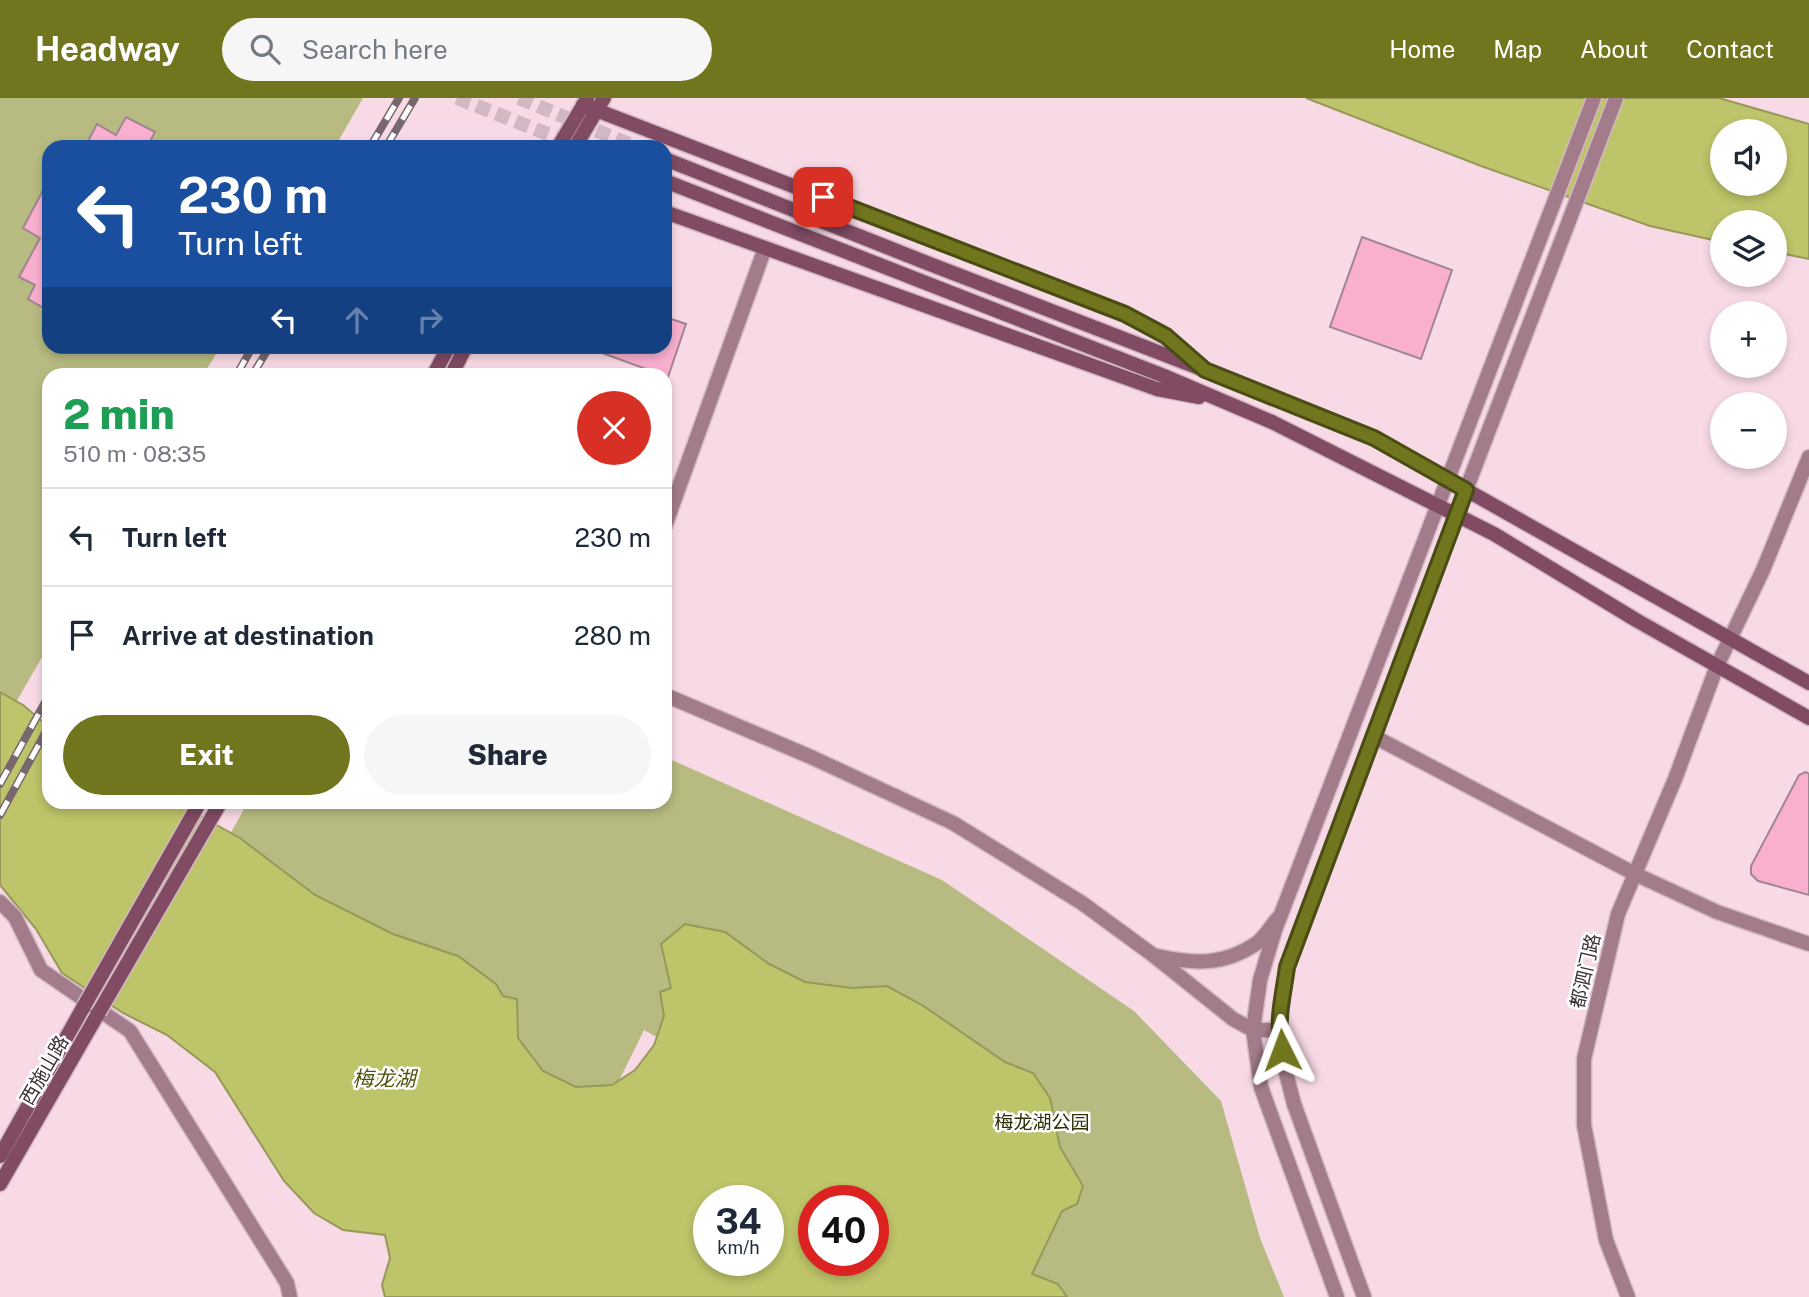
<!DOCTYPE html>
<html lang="en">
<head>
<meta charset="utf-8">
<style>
	:root { --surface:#fff; --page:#f6f6f7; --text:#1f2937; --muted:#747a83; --line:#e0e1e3; --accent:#71751d }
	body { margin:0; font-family:"Public Sans","Noto Sans SC",sans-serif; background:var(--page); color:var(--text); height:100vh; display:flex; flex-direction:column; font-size:26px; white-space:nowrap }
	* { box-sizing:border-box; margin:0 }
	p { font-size:23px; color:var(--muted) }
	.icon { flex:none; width:38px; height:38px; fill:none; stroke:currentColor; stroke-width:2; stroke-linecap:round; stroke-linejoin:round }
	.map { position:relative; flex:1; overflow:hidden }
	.drawer { position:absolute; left:42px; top:270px; width:630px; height:441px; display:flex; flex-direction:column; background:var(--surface); border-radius:21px; box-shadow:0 4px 10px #0003 }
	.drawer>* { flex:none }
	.banner { position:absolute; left:42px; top:42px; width:630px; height:214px; border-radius:21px; box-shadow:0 4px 10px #0003; background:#1a4fa0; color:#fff; overflow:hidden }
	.buttons { position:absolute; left:1710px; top:21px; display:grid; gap:14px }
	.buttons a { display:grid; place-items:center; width:77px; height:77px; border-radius:50%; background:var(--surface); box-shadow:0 4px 10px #0003; font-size:35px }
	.speed { position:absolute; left:693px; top:1087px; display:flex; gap:14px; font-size:35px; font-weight:700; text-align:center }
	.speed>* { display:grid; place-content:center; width:91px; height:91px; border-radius:50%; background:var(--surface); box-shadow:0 4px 10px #0003; line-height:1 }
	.speed small { font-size:18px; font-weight:400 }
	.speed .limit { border:10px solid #d22; background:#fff; color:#111 }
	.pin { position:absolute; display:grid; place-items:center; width:60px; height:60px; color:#fff; margin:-30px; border-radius:14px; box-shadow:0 4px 10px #0006 }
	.me { position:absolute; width:77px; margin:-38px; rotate:357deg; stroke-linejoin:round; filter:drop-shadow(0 0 5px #0008) }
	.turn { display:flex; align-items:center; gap:24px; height:147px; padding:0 21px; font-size:32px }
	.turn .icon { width:91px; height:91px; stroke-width:2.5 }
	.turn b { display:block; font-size:49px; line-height:60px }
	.lanes { display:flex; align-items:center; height:66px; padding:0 21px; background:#0003; justify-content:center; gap:35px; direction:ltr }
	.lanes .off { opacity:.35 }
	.round { display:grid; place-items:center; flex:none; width:74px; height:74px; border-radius:37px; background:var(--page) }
	.head { display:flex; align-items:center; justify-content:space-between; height:119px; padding:0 21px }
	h1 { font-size:42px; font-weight:800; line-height:52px; color:#1e9e55 }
	.button { display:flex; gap:14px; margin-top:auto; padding:14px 21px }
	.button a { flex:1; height:80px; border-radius:42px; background:var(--accent); color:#fff; font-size:28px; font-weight:800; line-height:80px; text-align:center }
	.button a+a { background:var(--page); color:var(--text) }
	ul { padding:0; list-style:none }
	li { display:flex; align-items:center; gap:21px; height:98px; padding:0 21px; border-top:2px solid var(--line) }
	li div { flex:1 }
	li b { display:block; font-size:26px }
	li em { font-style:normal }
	header { display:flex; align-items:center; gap:42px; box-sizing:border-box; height:98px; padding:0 35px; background:var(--accent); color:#fff }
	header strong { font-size:33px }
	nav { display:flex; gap:38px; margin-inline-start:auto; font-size:24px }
	.search { width:490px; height:63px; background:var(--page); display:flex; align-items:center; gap:18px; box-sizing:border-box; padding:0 24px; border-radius:38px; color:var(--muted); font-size:26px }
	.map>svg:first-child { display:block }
	.green { fill:#b7bb81 }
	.water { fill:#bec469; stroke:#979859; stroke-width:2; fill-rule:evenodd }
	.building { fill:#f9b0cf; stroke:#a18591; stroke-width:2 }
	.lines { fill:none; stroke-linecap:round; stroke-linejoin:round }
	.secondary-tunnel { stroke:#d2b8c3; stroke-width:14; stroke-dasharray:14 7; stroke-linecap:butt }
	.minor-casing { stroke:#d2b8c3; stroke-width:17 }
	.tertiary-casing { stroke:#d2b8c3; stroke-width:17 }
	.secondary-casing { stroke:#d2b8c3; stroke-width:17 }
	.minor { stroke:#a37c8c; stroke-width:14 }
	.tertiary { stroke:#a37c8c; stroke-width:14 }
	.secondary { stroke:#804b63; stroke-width:14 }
	.rail-casing { stroke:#78676e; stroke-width:8 }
	.rail { stroke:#fff; stroke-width:5; stroke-dasharray:16; stroke-linecap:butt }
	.secondary-bridge-casing { stroke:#d2b8c3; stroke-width:17; stroke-linecap:butt }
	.secondary-bridge { stroke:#804b63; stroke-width:14 }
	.route-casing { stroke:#494c13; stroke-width:18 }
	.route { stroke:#71751d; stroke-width:12 }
	.labels { text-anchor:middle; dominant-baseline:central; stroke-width:5; stroke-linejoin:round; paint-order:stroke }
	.street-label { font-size:19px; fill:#3c3135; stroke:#fff }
	.park-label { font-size:19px; fill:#2d2f06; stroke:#fff }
	.water-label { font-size:21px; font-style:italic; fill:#51540f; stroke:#fff }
</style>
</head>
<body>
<header>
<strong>Headway</strong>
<div class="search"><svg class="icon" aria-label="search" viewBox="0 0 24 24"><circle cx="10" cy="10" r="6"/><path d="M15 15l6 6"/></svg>Search here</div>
<nav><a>Home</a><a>Map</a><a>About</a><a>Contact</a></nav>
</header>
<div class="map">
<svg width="1809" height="1199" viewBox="0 0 1809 1199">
	<rect width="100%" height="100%" fill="#f8dae6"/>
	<g class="green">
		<polygon points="0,0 363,0 335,49 49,49 49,248 220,249 204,276 49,276 49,547 0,632"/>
		<polygon points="665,659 942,782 1134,913 1221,1003 1260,1140 1284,1199 1037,1199 754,993 644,932 613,995 563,1004 220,754 248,704 665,704"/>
	</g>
	<g class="water">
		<path d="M 1306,0 L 1719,0 L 1809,26 L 1809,161 L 1775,154 L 1774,124 L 1722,124 L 1722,144 L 1650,128 L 1481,68 ZM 1722,33 L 1774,33 L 1774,86 L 1722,86 Z"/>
		<path d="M 0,594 L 23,607 L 49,629 L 49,704 L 172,704 L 177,705 L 240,740 L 315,797 L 393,836 L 458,858 L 496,886 L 503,898 L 517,901 L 518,940 L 543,973 L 576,989 L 612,987 L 635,972 L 654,947 L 664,918 L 660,894 L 671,890 L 661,846 L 685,826 L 725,834 L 769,866 L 805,884 L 852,890 L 887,888 L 922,907 L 1005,964 L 1033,975 L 1050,1000 L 1060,1049 L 1083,1088 L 1077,1106 L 1062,1113 L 1032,1176 L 1058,1186 L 1067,1199 L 385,1199 L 382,1187 L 390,1160 L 385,1137 L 343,1132 L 314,1115 L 284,1083 L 215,974 L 167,937 L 123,915 L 62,875 L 36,831 L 0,787 ZM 709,1102 L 768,1102 L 768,1162 L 709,1162 ZM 814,1102 L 873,1102 L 873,1162 L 814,1162 Z"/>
	</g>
	<g class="building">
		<polygon points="126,19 155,34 147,49 85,49 97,26 116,37"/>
		<polygon points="49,81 49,213 28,201 35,187 19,179 40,140 23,130"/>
		<polygon points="1362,139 1452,172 1421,261 1330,229"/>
		<polygon points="665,219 686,226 668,279 583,248 665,248"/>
		<polygon points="1806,674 1809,676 1809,797 1758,783 1751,776 1751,768 1799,677"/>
	</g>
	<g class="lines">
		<g class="secondary-tunnel">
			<polyline points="457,0 573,46"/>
			<polyline points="519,0 636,49"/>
		</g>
		<defs>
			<g id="minor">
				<polyline points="665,428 765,150"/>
				<polyline points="1717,568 1763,472 1809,359"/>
				<polyline points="665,597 811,659 953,725 1082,805 1153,857 1233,921 1253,932 1278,932"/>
				<polyline points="1375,639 1635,776 1717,814 1809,846"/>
				<polyline points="0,804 15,819 41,872 130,933 287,1185 290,1199"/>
				<path d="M 1157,858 C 1194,866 1224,868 1257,845 C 1265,839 1271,828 1278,820"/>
			</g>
			<g id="tertiary">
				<polyline points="1337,1199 1261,989 1253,932 1260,882 1275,832 1594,0"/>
				<polyline points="1364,1199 1294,1006 1285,971 1278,932 1287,869 1466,392 1616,0"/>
				<polyline points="1628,1199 1606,1142 1584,1027 1584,961 1618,816 1675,681 1717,568"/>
			</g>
			<g id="secondary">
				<polyline points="583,7 1125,216 1166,238 1196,264"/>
				<polyline points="558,49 587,1"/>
				<polyline points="575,49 604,0"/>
				<polyline points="665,61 927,165 1225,280 1374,340 1809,585"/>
				<polyline points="665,83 1164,278 1272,324 1494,436 1636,522 1809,620"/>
				<polyline points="665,114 1157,291 1199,299"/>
				<polyline points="434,276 449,248"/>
				<polyline points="452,276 466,248"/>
				<polyline points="0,1058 84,908"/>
				<polyline points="0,1086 99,914"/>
			</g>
		</defs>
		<use href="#minor" class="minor-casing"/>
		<use href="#tertiary" class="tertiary-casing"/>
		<use href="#secondary" class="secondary-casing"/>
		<use href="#minor" class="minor"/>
		<use href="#tertiary" class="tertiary"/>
		<use href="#secondary" class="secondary"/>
		<defs>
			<g id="rail">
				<polyline points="370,49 399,0"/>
				<polyline points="386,49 415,0"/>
				<polyline points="237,276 253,248"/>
				<polyline points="253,276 270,248"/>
				<polyline points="0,686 49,597"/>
				<polyline points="0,717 49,628"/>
			</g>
		</defs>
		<use href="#rail" class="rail-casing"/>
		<use href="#rail" class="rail"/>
		<defs>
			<g id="secondary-bridge">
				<polyline points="84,908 200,704"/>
				<polyline points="99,914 219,707"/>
			</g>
		</defs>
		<use href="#secondary-bridge" class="secondary-bridge-casing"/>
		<use href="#secondary-bridge" class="secondary-bridge"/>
	</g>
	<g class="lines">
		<defs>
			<path id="route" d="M 823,99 L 1125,216 L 1166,238 L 1205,272 L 1374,340 L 1466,392 L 1287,869 C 1283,899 1276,922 1282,952"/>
		</defs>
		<use href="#route" class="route-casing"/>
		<use href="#route" class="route"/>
	</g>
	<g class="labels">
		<g class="street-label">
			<text transform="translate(1585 873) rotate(-77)">都泗门路</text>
			<text transform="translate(44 972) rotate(-60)">西施山路</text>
		</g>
		<g class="park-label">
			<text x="1042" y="1024">梅龙湖公园</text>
		</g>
		<g class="water-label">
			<text x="384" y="980">梅龙湖</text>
		</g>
	</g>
</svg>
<div class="buttons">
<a><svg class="icon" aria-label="sound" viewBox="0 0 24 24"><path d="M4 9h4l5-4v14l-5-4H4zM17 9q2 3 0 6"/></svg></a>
<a><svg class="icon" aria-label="layers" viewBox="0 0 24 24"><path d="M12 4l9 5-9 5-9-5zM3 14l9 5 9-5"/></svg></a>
<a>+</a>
<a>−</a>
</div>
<div class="speed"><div>34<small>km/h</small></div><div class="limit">40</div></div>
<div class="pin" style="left:823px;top:99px;background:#d93025"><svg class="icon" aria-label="arrive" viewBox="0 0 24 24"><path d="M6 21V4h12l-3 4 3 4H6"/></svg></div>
<svg class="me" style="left:1282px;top:952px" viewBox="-20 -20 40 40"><path d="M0-17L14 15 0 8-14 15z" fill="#71751d" stroke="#fff" stroke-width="4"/></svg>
<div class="banner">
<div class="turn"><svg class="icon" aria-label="left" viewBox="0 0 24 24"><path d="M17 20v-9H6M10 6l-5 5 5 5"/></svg><div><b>230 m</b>Turn left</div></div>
<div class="lanes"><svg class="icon" aria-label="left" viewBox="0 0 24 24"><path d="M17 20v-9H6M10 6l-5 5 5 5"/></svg><svg class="icon off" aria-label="ahead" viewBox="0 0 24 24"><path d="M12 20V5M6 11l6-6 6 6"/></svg><svg class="icon off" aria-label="right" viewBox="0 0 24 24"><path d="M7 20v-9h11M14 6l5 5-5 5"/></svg></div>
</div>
<section class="drawer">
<div class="head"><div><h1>2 min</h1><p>510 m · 08:35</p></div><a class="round" style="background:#d93025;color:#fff"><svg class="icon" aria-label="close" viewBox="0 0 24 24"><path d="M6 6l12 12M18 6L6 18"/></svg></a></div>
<ul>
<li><svg class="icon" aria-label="left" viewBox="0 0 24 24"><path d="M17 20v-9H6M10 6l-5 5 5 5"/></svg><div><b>Turn left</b></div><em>230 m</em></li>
<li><svg class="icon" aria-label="arrive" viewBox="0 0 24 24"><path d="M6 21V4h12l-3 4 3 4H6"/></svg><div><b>Arrive at destination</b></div><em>280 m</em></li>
</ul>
<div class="button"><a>Exit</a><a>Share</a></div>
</section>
</div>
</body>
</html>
